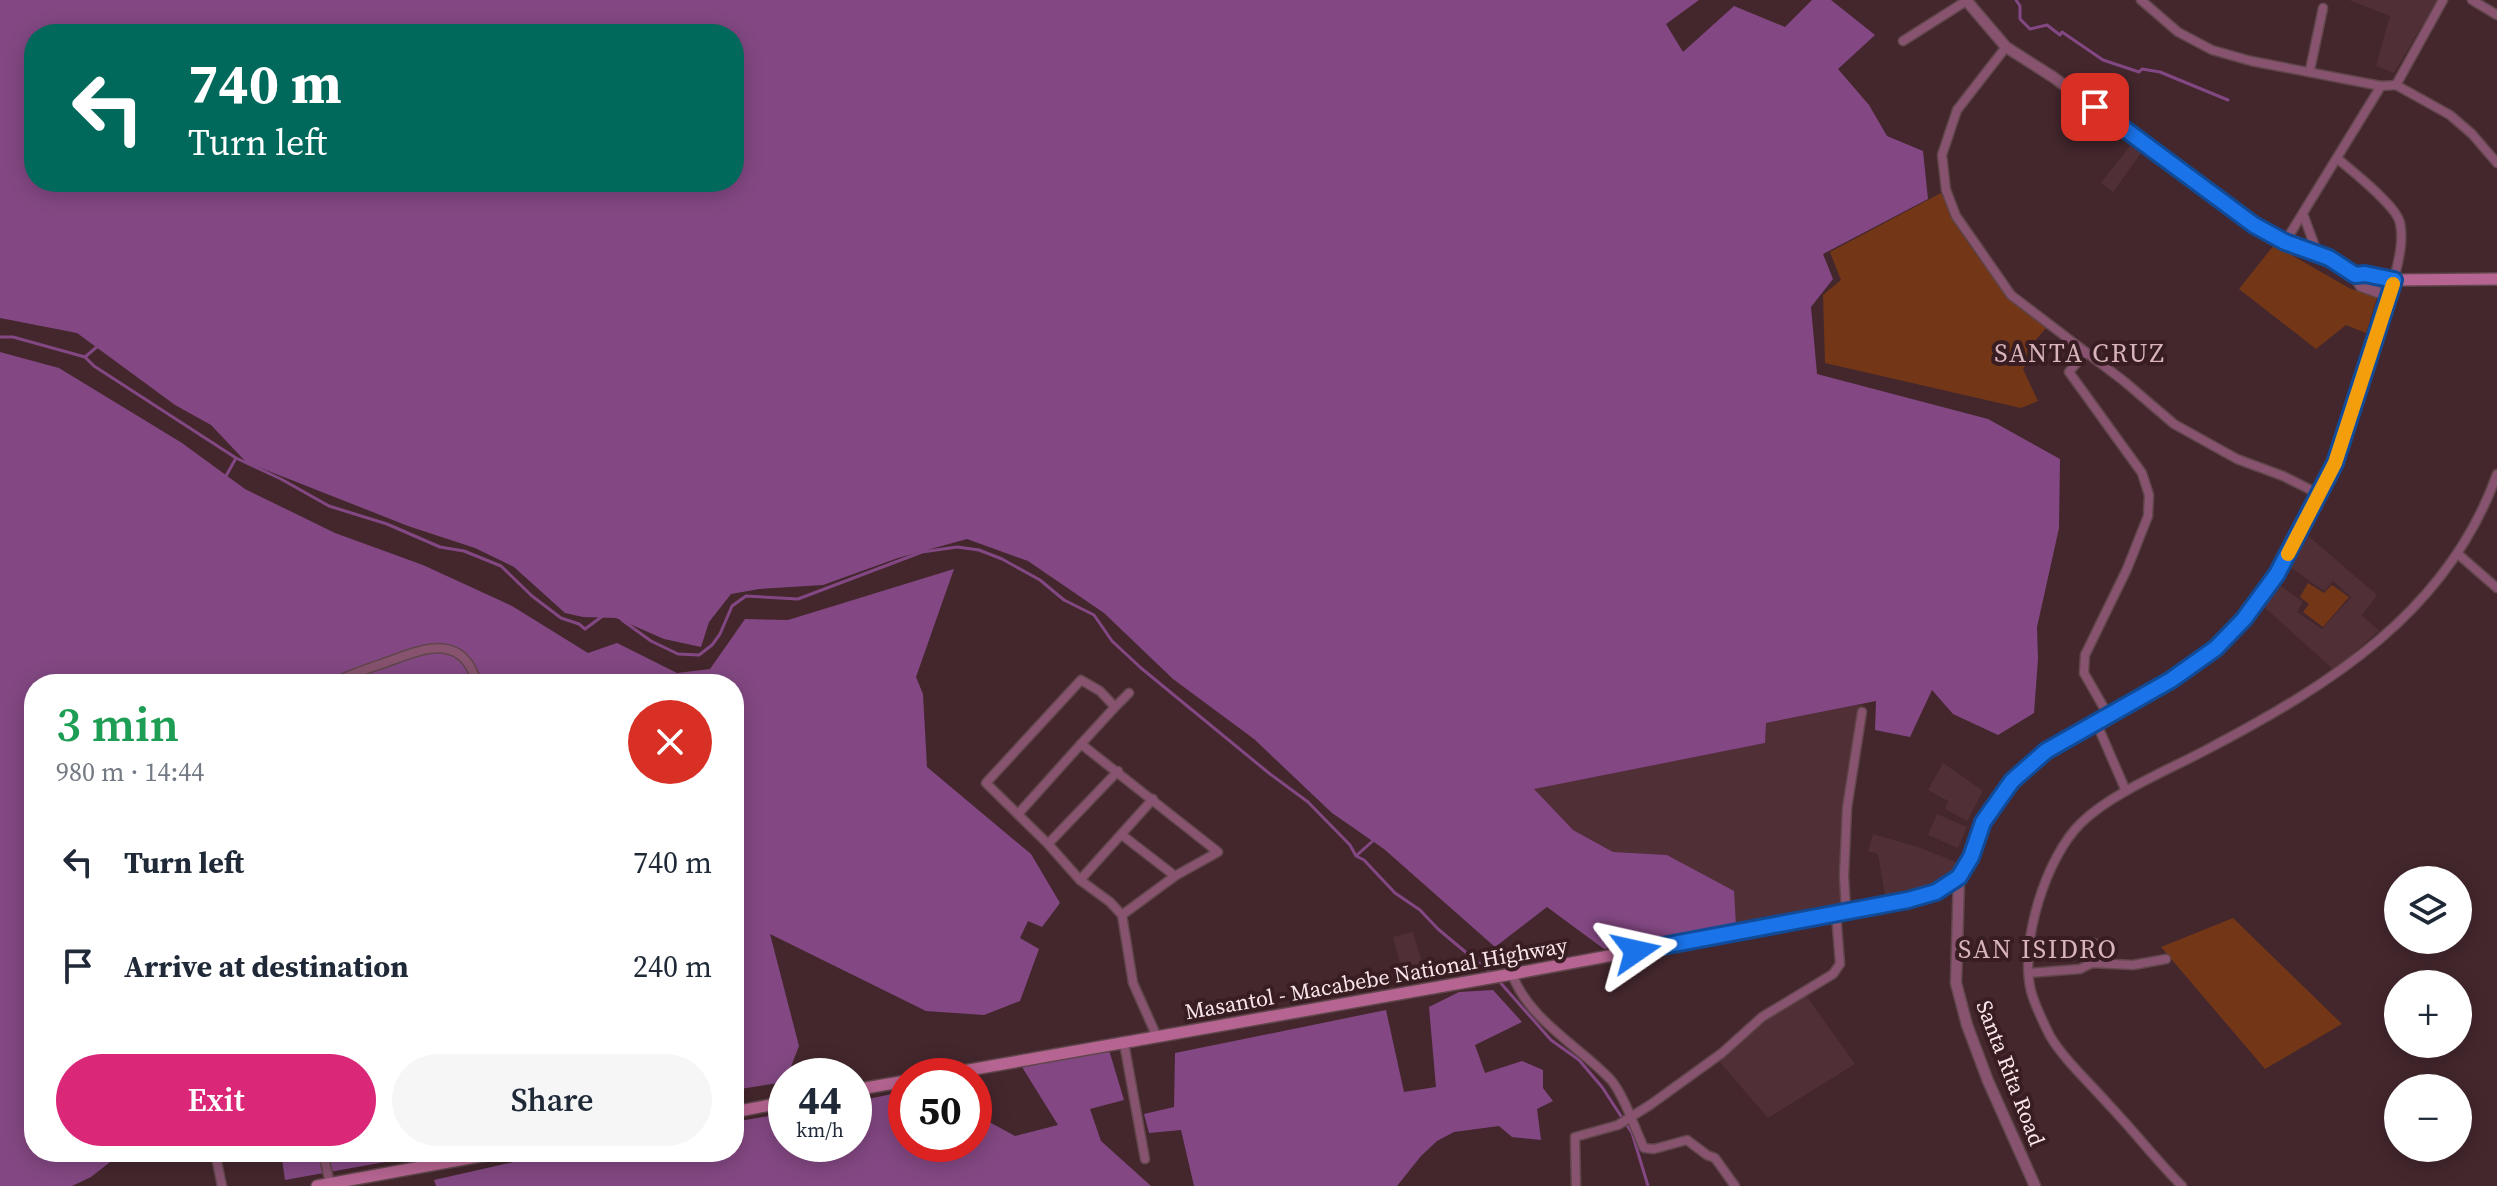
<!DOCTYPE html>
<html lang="en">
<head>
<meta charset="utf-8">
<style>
	:root { --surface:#fff; --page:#f6f6f7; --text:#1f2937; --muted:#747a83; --accent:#db2777 }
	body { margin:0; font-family:"Source Serif 4",serif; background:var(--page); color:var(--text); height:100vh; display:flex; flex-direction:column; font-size:30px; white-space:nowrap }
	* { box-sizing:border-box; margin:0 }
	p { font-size:26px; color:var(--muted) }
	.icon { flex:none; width:44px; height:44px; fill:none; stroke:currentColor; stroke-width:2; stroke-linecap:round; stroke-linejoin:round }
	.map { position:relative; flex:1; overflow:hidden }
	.details { position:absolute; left:24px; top:674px; width:720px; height:488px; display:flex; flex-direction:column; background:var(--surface); border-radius:32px; box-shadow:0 4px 20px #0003 }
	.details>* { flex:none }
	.top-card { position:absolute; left:24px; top:24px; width:720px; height:168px; border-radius:32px; box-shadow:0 4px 20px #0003; background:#00695c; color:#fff; overflow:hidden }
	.buttons { position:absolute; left:2384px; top:866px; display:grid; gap:16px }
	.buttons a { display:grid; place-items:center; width:88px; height:88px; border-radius:50%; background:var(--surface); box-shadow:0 4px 20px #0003; font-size:40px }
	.speed { position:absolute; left:768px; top:1058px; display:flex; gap:16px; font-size:40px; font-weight:700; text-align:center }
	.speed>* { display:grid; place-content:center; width:104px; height:104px; border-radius:50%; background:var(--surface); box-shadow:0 4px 20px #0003; line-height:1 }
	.speed small { font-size:20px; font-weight:400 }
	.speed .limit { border:12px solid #d22; background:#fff; color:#111 }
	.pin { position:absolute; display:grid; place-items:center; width:68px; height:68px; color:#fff; margin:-34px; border-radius:16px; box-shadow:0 4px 12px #0006 }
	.me { position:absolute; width:88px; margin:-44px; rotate:79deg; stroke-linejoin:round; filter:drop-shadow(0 0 6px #0008) }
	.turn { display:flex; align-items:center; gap:28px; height:168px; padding:0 32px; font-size:36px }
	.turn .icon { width:104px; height:104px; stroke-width:2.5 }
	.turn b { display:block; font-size:56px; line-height:68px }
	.round { display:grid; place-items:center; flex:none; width:84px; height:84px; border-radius:42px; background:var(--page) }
	.head { display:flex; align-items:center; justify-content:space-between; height:136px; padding:0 32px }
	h1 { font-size:48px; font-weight:600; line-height:60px; color:#1e9e55 }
	.button { display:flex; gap:16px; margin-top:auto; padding:16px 32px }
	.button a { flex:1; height:92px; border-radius:48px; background:var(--accent); color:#fff; font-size:32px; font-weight:600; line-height:92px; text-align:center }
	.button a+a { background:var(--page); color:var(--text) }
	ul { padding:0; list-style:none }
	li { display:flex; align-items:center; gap:24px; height:104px; padding:0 32px }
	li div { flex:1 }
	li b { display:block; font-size:30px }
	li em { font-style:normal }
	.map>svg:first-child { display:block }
	.built { fill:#512f37 }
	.green { fill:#733717 }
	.water { fill:#834883; fill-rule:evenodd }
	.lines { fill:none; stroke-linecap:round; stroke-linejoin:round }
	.stream { stroke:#834883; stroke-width:3 }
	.minor-casing { stroke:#60464b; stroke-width:11 }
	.tertiary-casing { stroke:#60464b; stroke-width:13 }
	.secondary-casing { stroke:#60464b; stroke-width:14 }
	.minor { stroke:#87536f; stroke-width:8 }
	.tertiary { stroke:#87536f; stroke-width:10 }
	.secondary { stroke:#b66592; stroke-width:11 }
	.route-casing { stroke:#114b97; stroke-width:20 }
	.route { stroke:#1a73e8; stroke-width:14 }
	.slow { stroke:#f59e0b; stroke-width:14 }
	.labels { text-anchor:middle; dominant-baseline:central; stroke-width:8; stroke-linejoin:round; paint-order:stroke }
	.street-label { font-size:22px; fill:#fae6ea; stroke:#381d23 }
	.quarter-label { font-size:26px; letter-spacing:2px; fill:#d9b5bb; stroke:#381d23 }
</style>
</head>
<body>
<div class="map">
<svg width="2497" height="1186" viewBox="0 0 2497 1186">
	<rect width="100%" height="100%" fill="#43272d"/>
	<g class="built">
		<polygon points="2349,0 2437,0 2394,73 2376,66 2390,16"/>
		<polygon points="2130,146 2141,153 2113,192 2101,183"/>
		<polygon points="2306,534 2377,595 2362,615 2379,631 2334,670 2262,605 2277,583 2303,602 2297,612 2322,629 2351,597 2333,581 2324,591 2287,565"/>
		<polygon points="1862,704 1841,819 1841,904 1779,920 1736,925 1733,891 1667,855 1613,852 1573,830 1533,789 1765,743 1765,723"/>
		<polygon points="1943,763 1983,791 1967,821 1945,809 1948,801 1928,790"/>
		<polygon points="1937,814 1967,827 1958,848 1928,835"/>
		<polygon points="1873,834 1921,848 1958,863 1942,883 1933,888 1886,900 1878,854 1868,851"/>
		<polygon points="1413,932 1425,973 1404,978 1393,937"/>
		<polygon points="1805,994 1855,1064 1768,1118 1718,1060 1758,1021"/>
	</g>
	<g class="green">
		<polygon points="1941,193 1961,233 2008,299 2047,327 2032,344 2038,350 2023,369 2038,401 2021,408 1825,363 1823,295 1841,280 1830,252"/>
		<polygon points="2274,245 2349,288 2377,298 2366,333 2346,325 2316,349 2239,289"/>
		<polygon points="2308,583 2324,593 2332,585 2349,597 2323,627 2303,612 2309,604 2300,597"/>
		<polygon points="2233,918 2342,1024 2265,1069 2161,947"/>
	</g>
	<g class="water">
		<path d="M 0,0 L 1699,0 L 1666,24 L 1683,52 L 1734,6 L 1785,27 L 1812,0 L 1831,0 L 1875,35 L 1838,69 L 1869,105 L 1887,136 L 1923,151 L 1928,199 L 1823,254 L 1833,279 L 1811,307 L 1817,374 L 1988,419 L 2060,459 L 2059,528 L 2037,627 L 2038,659 L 2034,713 L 1998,735 L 1953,714 L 1932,690 L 1910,737 L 1875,730 L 1876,701 L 1766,723 L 1765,743 L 1534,789 L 1573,830 L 1613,852 L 1667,855 L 1734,891 L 1736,925 L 1604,949 L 1547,907 L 1495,947 L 1384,849 L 1332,813 L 1254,739 L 1173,679 L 1104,613 L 1028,561 L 967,539 L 898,558 L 823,585 L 759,589 L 731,594 L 709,622 L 701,647 L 664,639 L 616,618 L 583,617 L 565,613 L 514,567 L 475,548 L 408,526 L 246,462 L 211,425 L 175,405 L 77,333 L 0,318 ZM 34,34 L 734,34 L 734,182 L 34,182 Z"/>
		<polygon points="0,352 59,368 182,443 245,489 335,533 423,565 512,606 588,653 617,643 677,673 710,669 745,619 788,620 954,569 916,677 923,694 927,767 1031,854 1060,903 1042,927 1028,921 1020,938 1039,949 1020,1001 984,1015 926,1011 770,934 799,1046 785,1082 734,1090 734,684 34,684 34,1152 123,1152 91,1177 72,1186 0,1186"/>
		<polygon points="1493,990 1522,1022 1475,1045 1485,1073 1522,1061 1543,1070 1543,1088 1553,1101 1537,1109 1541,1140 1512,1137 1499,1126 1454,1132 1437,1141 1421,1156 1397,1186 1194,1186 1181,1130 1149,1133 1144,1114 1174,1107 1175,1053 1386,1010 1404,1092 1436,1087 1429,1007 1459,992"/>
		<polygon points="1109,1050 1124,1100 1090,1109 1101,1141 1151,1186 436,1186 434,1180 558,1152 734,1152 734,1122 786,1113 786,1144 854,1144 854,1102 906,1091 906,1144 974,1144 974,1110 982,1118 1015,1136 1058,1125 1022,1067"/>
		<polygon points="281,1152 406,1152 407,1158 285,1180"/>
	</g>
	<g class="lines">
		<g class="stream">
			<polyline points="2016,0 2020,6 2020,19 2030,29 2047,25 2060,35 2062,32 2103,60 2139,72 2142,69 2160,72 2228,100"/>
			<polyline points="0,337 13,337 85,357 94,366 236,458 281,479 329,506 387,524 440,547 464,551 501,566 532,596 561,618 579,624 585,629 604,615"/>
			<polyline points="85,357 99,345"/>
			<polyline points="226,476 236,458"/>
			<polyline points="622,620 651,641 678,654 699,655 712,645 720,634 732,606 746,596 798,599 922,552 957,547 979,550 1002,559 1040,580 1064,600 1094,615 1112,641 1141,668 1270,774 1308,802 1350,845 1356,856 1364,860 1395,893 1420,910 1438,929 1493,975"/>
			<polyline points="1357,855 1375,839"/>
			<polyline points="1498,980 1551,1040 1579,1060 1602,1087 1632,1133 1648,1186"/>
		</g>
		<defs>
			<g id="minor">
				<polyline points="2141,0 2178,32 2212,50 2251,61 2381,86"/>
				<polyline points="2472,0 2497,15"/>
				<polyline points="1903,41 1966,1"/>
				<polyline points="2006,47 1957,110 1942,155 1946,190 1956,216 1977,246 2011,295 2125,382 2174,424 2237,459 2283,476 2319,494"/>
				<polyline points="2310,70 2323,8"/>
				<polyline points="2396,85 2450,115 2472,134 2497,163"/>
				<path d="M 2338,159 C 2352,171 2397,206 2400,223 C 2404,242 2398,262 2394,280"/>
				<polyline points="2303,214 2317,252"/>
				<polyline points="2285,242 2381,86 2396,85 2443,0"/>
				<polyline points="2085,353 2069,372 2142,473 2149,495 2148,516 2127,569 2085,655 2084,673 2108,715"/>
				<polyline points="2458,554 2497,588"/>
				<path d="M 331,684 C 350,674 370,668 390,661 C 427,647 464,634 477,684"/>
				<polyline points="1115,707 1129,693"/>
				<polyline points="2096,722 2126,791"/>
				<polyline points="1018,814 1081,744"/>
				<polyline points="1122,835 1175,876"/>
				<polyline points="1048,844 1118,771"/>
				<polyline points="1080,880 1153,799"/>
				<polyline points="1846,911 1844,876 1847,808 1862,712"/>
				<polyline points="1122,915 1175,876 1218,852 1081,744 1115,707 1100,691 1081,680 986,783 1048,844 1080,880 1110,902 1122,915 1133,983 1157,1037"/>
				<polyline points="2092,963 2094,943"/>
				<polyline points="2029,973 2080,969 2092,963 2133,965 2166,959"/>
				<path d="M 1512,974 C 1529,1020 1579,1046 1611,1080 C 1624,1095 1635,1129 1644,1148 L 1654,1149 L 1687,1140 L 1707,1155 L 1715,1158 L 1735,1186"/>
				<polyline points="1124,1043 1145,1159"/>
				<polyline points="215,1152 222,1186"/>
				<polyline points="323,1152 330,1184"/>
				<polyline points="1576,1186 1575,1137 1618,1125 1650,1105 1722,1053 1762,1017 1833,974 1840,964 1836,913"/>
				<path d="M 2182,1186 C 2156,1160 2134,1131 2109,1105 C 2090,1083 2065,1061 2050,1036 C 2043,1022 2035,1006 2031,991 C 2019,943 2046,857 2081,823 C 2112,793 2168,770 2206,750 C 2330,685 2448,612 2497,474"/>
			</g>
			<g id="tertiary">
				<path d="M 1966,0 L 2006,47 L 2053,77 L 2254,225 C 2267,232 2281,241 2295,246 C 2320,255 2347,261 2361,286 L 2389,296"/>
				<polyline points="2355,275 2365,274 2394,280"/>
				<polyline points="1959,877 1956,983 1967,1025 1988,1081 2035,1186"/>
			</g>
			<g id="secondary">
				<polyline points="935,1076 1512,974 1908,900 1936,892 1959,877 1971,857 1983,822 2012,781 2046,751 2171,680 2216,648 2244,619 2277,574 2335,463 2394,280 2497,279"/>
				<polyline points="854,1090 906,1081"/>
				<polyline points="734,1112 786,1102"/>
				<polyline points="317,1186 503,1152"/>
			</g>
		</defs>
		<use href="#minor" class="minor-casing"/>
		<use href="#tertiary" class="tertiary-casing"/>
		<use href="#secondary" class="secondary-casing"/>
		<use href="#minor" class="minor"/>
		<use href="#tertiary" class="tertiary"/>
		<use href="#secondary" class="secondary"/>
	</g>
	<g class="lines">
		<defs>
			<polyline id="route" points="1636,951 1908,900 1936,892 1959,877 1971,857 1983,822 2012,781 2046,751 2171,680 2216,648 2244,619 2277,574 2335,463 2394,280 2365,274 2355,275 2329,258 2285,242 2254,225 2095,107"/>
		</defs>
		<use href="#route" class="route-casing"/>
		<use href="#route" class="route"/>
		<polyline class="slow" points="2288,554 2335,463 2393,284"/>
	</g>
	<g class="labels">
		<g class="street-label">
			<text transform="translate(1376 978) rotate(-10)">Masantol - Macabebe National Highway</text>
			<text transform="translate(2011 1073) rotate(69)">Santa Rita Road</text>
		</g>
		<g class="quarter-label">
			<text x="2080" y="353">SANTA CRUZ</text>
			<text x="2038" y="949">SAN ISIDRO</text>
		</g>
	</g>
</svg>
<div class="buttons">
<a><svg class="icon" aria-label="layers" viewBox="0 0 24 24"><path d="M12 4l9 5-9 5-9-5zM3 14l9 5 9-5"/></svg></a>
<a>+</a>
<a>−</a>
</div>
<div class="speed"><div>44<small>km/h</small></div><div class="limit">50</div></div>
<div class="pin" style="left:2095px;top:107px;background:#d93025"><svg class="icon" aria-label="arrive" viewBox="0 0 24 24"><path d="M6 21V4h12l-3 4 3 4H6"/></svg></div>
<svg class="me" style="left:1636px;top:951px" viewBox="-20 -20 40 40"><path d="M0-17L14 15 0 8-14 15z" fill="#1a73e8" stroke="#fff" stroke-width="4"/></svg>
<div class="top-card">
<div class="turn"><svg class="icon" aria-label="left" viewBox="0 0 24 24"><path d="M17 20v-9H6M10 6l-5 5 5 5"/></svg><div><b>740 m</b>Turn left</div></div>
</div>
<section class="details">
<div class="head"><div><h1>3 min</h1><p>980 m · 14:44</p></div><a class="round" style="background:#d93025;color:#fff"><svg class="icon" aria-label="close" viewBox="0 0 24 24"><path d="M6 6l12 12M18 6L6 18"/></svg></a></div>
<ul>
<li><svg class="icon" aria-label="left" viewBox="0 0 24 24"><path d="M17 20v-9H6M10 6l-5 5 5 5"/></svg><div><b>Turn left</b></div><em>740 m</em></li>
<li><svg class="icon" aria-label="arrive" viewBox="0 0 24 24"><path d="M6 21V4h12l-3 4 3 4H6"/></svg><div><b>Arrive at destination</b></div><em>240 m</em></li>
</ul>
<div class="button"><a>Exit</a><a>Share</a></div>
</section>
</div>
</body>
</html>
